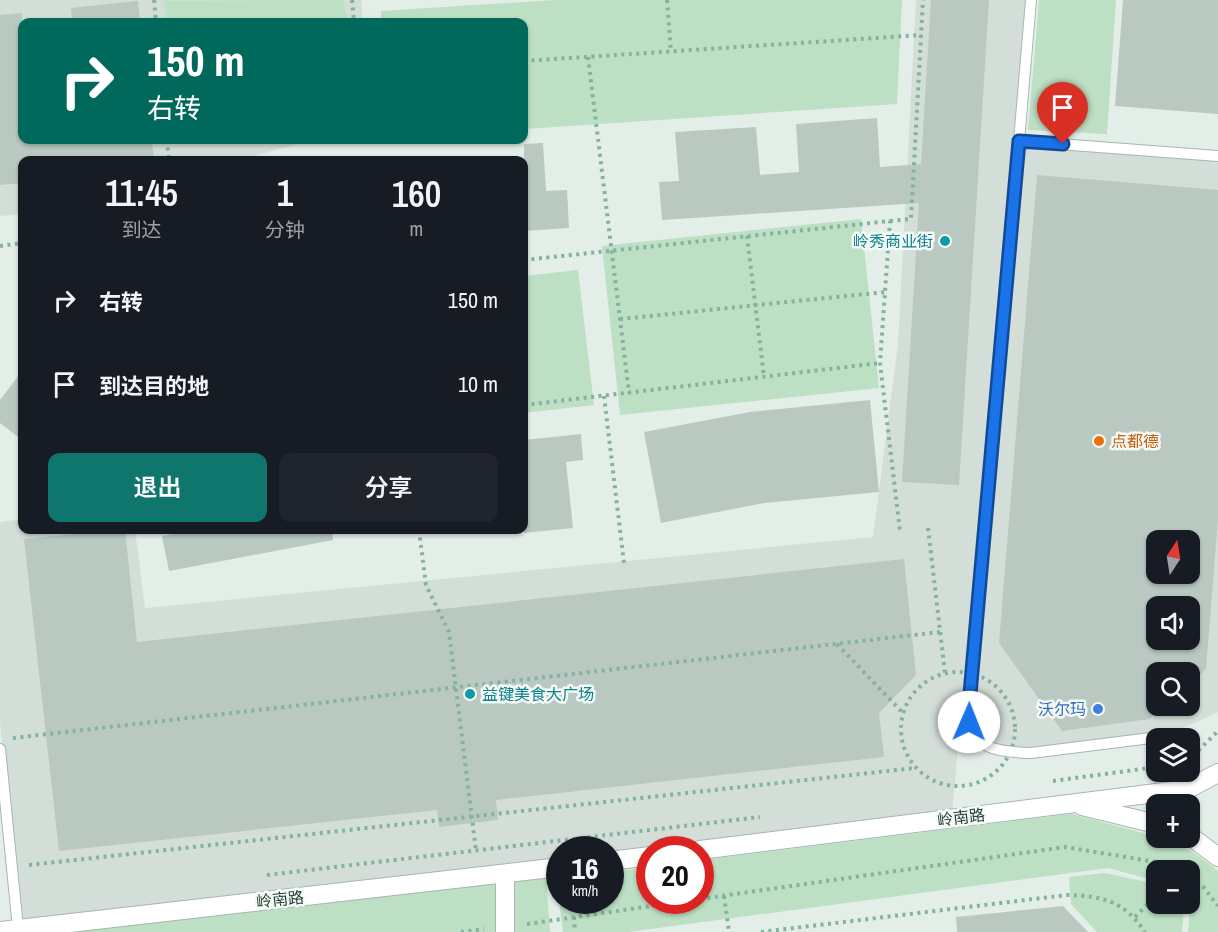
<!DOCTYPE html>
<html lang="zh">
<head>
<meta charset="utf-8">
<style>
	:root { --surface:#171b24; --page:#20242c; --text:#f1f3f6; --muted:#9ea1a6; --accent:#0f766e }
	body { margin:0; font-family:"Archivo Narrow","Noto Sans SC",sans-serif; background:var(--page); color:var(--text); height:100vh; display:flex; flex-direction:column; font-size:22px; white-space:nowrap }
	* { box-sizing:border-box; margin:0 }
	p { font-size:20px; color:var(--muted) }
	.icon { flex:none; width:33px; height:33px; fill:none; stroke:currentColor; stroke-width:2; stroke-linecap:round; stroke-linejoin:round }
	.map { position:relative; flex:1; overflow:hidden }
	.drawer { position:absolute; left:18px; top:156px; width:510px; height:378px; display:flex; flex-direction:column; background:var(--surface); border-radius:12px; box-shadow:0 2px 4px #0004 }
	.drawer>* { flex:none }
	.hud { position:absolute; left:18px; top:18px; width:510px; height:126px; border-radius:12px; box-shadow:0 2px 4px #0004; background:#00695c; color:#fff; overflow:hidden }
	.needle { width:39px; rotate:12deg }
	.fabs { position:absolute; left:1146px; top:530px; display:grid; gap:12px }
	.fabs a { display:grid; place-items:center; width:54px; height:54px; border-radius:12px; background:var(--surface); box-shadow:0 2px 4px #0004; font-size:30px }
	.speed { position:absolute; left:546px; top:836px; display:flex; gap:12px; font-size:30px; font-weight:700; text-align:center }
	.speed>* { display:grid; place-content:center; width:78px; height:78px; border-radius:50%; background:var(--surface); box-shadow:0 2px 4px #0004; line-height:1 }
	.speed small { font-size:15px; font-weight:400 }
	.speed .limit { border:9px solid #d22; background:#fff; color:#111 }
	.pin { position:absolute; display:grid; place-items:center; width:51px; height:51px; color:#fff; margin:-62px -26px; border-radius:50% 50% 50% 0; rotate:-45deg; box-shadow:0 0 6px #0007 }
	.pin .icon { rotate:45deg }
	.me { position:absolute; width:66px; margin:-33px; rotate:1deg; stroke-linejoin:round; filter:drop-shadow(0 0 4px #0008) }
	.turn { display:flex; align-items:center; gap:21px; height:126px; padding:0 30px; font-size:27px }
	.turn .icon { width:78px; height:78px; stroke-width:2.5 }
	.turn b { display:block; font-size:42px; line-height:51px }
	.eta { display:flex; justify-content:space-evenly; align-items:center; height:102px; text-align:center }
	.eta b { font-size:36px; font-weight:600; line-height:42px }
	.cta { display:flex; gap:12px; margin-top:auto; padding:12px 30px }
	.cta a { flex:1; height:69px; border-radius:12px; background:var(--accent); color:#fff; font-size:24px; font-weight:600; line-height:69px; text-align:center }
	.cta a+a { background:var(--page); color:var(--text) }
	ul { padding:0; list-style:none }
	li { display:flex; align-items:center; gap:18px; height:84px; padding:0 30px }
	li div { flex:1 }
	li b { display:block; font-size:22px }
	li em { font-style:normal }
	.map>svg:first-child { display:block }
	.built { fill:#d2ded7; fill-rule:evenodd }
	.green { fill:#bddfc3 }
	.building { fill:#b9c9c1; fill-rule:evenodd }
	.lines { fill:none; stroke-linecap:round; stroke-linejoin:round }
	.service-casing { stroke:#a6b6b0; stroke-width:12 }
	.minor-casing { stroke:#a6b6b0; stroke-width:20 }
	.path { stroke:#84b2a0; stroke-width:4; stroke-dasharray:3 4.5; stroke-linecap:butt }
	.service { stroke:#fff; stroke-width:10 }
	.minor { stroke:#fff; stroke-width:18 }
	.route-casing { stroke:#114b97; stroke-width:15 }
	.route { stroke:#1a73e8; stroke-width:10 }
	.culture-dot { fill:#0f9aa8; stroke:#f5faf7; stroke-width:2 }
	.food-dot { fill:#e8710a; stroke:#f5faf7; stroke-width:2 }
	.shop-dot { fill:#3f7fe0; stroke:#f5faf7; stroke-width:2 }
	.labels { text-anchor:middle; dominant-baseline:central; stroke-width:5; stroke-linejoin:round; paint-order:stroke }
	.culture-label { font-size:16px; fill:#0d838f; stroke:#f5faf7; text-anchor:end }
	.food-label { font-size:16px; fill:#c56008; stroke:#f5faf7; text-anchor:start }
	.shop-label { font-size:16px; fill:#366cbe; stroke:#f5faf7; text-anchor:end }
	.street-label { font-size:16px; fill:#234036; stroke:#f5faf7 }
</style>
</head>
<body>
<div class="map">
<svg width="1218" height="932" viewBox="0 0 1218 932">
	<rect width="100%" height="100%" fill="#e4eee9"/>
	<g class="built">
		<polygon points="0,0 361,0 363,22 22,22 22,140 313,140 238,160 22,160 22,214 0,216"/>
		<polygon points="916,0 1026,0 952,814 611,855 610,849 560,849 559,861 19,924 0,720 0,522 22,519 22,530 135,530 145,608 873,537 898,344"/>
		<path d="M 1021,142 L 1218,158 L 1218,712 L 1174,732 L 1031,751 L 996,748 L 978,736 L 973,723 L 972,698 ZM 1156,540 L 1190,540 L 1190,573 L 1156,573 ZM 1156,606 L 1190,606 L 1190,639 L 1156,639 ZM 1156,672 L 1190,672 L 1190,705 L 1156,705 Z"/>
	</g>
	<g class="green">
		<polygon points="344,0 347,22 167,22 164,1"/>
		<polygon points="555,0 902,0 897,104 524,129 524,22 381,22 381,11"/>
		<polygon points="1039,0 1116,0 1107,134 1028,130"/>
		<polygon points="861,219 879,388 620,415 602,246"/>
		<polygon points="578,270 594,405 524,413 524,276"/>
		<polygon points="1071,814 1174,841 1200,857 1218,871 1218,932 1188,932 1190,908 1186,903 1190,903 1190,870 1156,870 1156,881 1108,868 628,932 563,932 556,878 559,878 560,900 610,900 611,872 649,867 650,900 700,900 701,860"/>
		<polygon points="1105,873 1156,884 1156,903 1176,903 1184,910 1182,932 1097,932 1071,904 1069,877"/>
		<polygon points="546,875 550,932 36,932"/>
	</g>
	<g class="building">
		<polygon points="931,0 989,0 959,485 902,482 919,203 662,220 659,182 679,181 675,132 756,127 760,175 799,172 796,124 877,118 880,167 921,164"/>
		<polygon points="1123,0 1218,0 1218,114 1115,106"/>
		<polygon points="138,1 140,22 72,22 71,8"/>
		<polygon points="22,13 22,140 152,140 154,160 22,160 22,183 0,185 0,15"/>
		<polygon points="543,143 546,191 567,190 569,228 524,231 524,144"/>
		<path d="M 1037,175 L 1218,190 L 1218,519 L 1206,669 L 1190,684 L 1190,672 L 1156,672 L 1156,705 L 1165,705 L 1149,719 L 1062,731 L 999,643 ZM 1156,540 L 1190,540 L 1190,573 L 1156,573 ZM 1156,606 L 1190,606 L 1190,639 L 1156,639 Z"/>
		<polygon points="22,371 22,440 0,423 0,400"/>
		<polygon points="870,400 879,492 764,503 661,523 644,432 750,412"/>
		<polygon points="581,434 583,460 566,462 573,528 524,533 524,440"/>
		<polygon points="113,530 125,530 137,642 904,559 916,675 879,713 884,757 496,800 498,820 439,827 437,810 59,851 24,539"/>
		<polygon points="195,530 332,530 333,540 169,571 162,536"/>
		<polygon points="1063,906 1088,932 957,932 956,917"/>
	</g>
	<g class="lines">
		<defs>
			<g id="service">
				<polyline points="1031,0 1019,141 1218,156"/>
				<path d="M 1019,141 L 970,694 C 969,703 967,714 969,723 C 976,752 1007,752 1031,753 L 1175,735 L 1176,738"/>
				<polyline points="0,749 18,928"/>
				<polyline points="1183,771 1188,789"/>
			</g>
			<g id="minor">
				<polyline points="1082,806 1156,824"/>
				<polyline points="1190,836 1218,857"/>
				<polyline points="700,850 1188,789 1218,773"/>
				<polyline points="610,861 650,856"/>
				<polyline points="0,931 560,867"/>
				<polyline points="505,932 505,874"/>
			</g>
		</defs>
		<use href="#service" class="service-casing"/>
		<use href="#minor" class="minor-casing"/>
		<g class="path">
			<polyline points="154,0 156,22"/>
			<polyline points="352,0 354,22"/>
			<polyline points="667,0 671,52"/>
			<polyline points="588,57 629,393"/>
			<polyline points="524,61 921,35"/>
			<polyline points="167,140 169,160"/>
			<polyline points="890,221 911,219 923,0"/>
			<polyline points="747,236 764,377"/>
			<polyline points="0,246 22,243"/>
			<polyline points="524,260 890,221 880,363 900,531"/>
			<polyline points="620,319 886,292"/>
			<polyline points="604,396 624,563"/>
			<polyline points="524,405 880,363"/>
			<polyline points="928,528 945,673"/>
			<polyline points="419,530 426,585 449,632 476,851"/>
			<polyline points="837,644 902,712"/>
			<circle cx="958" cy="729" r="57"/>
			<polyline points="13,738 940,632"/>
			<polyline points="1193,756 1218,731"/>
			<polyline points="1053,781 1156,767"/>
			<polyline points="29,865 915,768"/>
			<polyline points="1185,870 1191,863"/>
			<polyline points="267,875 760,817"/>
			<polyline points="1190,879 1201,884 1218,906"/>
			<polyline points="724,896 729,932"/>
			<polyline points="700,899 1065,847 1156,862 1172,870"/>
			<polyline points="574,917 575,932"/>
			<polyline points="1135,917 1156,896"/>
			<polyline points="527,924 693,900"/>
			<polyline points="461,932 484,929"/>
			<path d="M 761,932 L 1067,895 C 1103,896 1124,901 1145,932"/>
		</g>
		<use href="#service" class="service"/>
		<use href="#minor" class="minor"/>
	</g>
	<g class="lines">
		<defs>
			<polyline id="route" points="969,722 970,694 1019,141 1063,144"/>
		</defs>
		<use href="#route" class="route-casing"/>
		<use href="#route" class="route"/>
	</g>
	<g class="culture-dot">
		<circle cx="945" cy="241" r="6"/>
		<circle cx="470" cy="694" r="6"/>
	</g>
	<circle class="food-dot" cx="1099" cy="441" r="6"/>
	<circle class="shop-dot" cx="1098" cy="709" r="6"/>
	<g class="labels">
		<g class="culture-label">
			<text x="933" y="241">岭秀商业街</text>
			<text x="482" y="694" text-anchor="start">益键美食大广场</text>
		</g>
		<g class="food-label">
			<text x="1111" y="441">点都德</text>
		</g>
		<g class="shop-label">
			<text x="1086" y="709">沃尔玛</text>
		</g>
		<g class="street-label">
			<text transform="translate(961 817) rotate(-7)">岭南路</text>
			<text transform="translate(280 899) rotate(-6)">岭南路</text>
		</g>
	</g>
</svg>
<div class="fabs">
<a><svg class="needle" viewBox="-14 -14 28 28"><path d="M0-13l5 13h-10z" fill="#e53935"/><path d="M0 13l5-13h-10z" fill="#9ea1a6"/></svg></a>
<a><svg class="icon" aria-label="sound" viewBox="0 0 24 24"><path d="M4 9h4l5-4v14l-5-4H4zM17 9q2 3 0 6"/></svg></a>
<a><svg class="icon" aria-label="search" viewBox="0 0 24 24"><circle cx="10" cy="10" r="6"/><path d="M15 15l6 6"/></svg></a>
<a><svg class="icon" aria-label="layers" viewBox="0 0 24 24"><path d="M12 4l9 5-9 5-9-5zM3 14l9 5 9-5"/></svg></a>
<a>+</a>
<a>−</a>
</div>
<div class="speed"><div>16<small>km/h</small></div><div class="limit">20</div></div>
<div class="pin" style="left:1063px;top:144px;background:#d93025"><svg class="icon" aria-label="arrive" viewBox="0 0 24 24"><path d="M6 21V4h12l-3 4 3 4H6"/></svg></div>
<svg class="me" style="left:969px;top:722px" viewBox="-20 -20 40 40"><circle r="19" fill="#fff"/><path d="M0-13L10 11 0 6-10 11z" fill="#1a73e8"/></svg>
<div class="hud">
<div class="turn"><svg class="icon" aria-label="right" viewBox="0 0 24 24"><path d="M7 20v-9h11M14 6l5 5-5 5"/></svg><div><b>150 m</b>右转</div></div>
</div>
<section class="drawer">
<div class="eta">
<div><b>11:45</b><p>到达</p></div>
<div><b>1</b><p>分钟</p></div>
<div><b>160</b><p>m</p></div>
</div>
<ul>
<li><svg class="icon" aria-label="right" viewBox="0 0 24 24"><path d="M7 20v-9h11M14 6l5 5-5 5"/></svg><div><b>右转</b></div><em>150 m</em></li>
<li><svg class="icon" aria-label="arrive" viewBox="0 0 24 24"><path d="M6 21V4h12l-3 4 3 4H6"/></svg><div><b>到达目的地</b></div><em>10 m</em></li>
</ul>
<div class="cta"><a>退出</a><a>分享</a></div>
</section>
</div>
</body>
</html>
